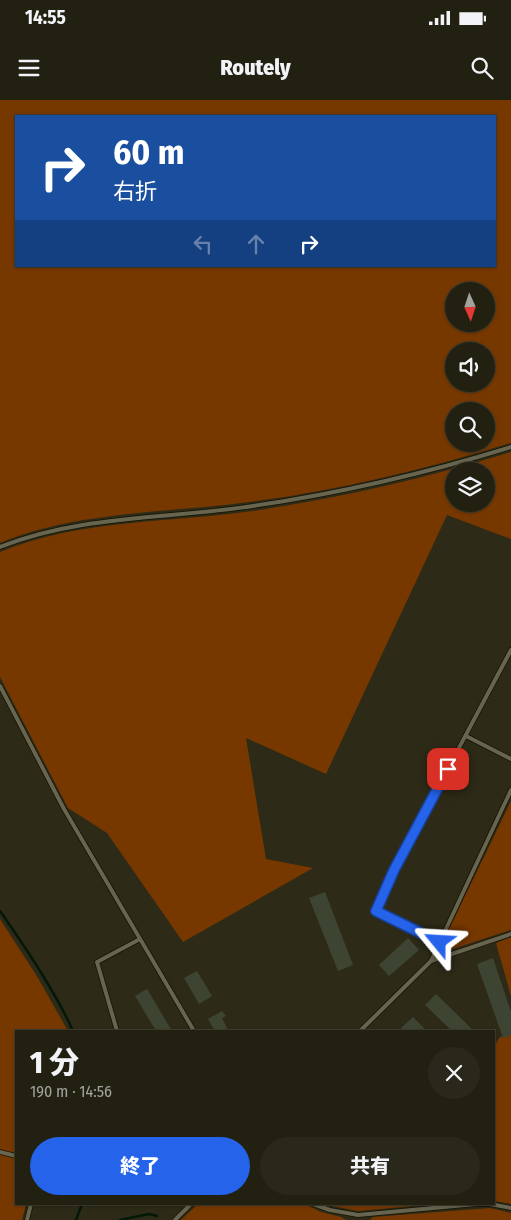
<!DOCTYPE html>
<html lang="ja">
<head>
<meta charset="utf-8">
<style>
	:root { --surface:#222011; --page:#2a281a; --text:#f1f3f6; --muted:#a2a39f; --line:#3f3e31; --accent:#2563eb }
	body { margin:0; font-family:"Fira Sans Condensed","Noto Sans JP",sans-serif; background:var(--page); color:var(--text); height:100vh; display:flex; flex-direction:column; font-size:19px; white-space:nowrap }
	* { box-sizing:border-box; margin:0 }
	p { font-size:16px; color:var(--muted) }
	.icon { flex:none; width:28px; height:28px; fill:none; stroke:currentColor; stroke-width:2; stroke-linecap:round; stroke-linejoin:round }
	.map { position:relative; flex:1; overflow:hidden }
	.drawer { position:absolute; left:15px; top:930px; width:480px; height:175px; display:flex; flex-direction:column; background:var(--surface); border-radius:0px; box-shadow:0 1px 4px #0004,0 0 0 1px var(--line) }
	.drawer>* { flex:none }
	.banner { position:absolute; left:15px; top:15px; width:481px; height:152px; border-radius:0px; box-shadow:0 1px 4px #0004,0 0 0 1px var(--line); background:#1a4fa0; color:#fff; overflow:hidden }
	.needle { width:32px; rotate:177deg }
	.fabs { position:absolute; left:445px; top:182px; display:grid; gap:10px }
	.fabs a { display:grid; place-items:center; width:50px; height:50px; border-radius:50%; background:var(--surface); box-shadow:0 1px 4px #0004,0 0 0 1px var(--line); font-size:25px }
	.pin { position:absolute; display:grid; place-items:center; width:42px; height:42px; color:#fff; margin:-21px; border-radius:10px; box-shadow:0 2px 8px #0006 }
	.me { position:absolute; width:55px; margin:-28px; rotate:297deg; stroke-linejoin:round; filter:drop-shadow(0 0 4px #0008) }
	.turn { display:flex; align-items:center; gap:18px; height:105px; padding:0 15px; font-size:22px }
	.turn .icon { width:65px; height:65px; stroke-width:2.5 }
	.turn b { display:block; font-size:35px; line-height:42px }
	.lanes { display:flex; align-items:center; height:48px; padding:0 15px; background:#0003; justify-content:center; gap:25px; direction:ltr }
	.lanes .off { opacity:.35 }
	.round { display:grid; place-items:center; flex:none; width:52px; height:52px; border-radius:26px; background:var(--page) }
	.headline { display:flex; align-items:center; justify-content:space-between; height:85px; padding:0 15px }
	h1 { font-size:30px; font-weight:800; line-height:38px }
	.primary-button { display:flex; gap:10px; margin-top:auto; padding:10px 15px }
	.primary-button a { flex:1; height:58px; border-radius:30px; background:var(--accent); color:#fff; font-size:20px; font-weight:800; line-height:58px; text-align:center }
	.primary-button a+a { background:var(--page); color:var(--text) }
	.status { display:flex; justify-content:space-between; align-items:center; height:35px; padding:0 25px; background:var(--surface); direction:ltr }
	.status svg { height:14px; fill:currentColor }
	header { display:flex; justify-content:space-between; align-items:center; height:65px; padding:0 15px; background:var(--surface); font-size:22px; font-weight:800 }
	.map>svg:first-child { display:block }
	.green { fill:#773800; fill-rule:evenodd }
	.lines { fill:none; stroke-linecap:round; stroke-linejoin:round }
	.stream { stroke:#031809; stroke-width:2.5 }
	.building { fill:#3d4532 }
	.lane-casing { stroke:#151302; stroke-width:5.5 }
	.lane { stroke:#67644f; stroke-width:4 }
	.route-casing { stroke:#184099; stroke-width:12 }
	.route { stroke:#2563eb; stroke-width:9 }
</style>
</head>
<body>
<div class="status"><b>14:55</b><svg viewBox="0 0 49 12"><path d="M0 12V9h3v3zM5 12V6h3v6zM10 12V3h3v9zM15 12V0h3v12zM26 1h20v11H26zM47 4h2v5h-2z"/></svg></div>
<header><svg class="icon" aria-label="menu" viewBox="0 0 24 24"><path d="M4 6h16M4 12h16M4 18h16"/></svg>Routely<svg class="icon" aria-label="search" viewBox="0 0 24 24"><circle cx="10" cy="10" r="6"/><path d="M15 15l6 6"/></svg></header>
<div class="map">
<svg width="511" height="1120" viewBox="0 0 511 1120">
	<rect width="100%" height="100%" fill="#2d2a17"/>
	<g class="green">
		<path d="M 0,0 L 511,0 L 511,343 C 426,369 338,391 249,402 C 167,413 77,411 0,443 ZM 495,16 L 495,166 L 16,166 L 16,16 ZM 486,191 L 486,224 L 454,224 L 454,191 ZM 486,251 L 486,284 L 454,284 L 454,251 ZM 486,311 L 486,344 L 454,344 L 454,311 Z"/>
		<path d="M 511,352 L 511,439 L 447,415 L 326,674 L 246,638 L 266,759 L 313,768 L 183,842 L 107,733 L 68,708 L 0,577 L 0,452 C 80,419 168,423 253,411 C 340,398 427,378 511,352 ZM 486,371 L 486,404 L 454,404 L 454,371 Z"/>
		<polygon points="511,701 511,830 437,854"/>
		<polygon points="0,819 38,878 68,931 16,931 16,1104 26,1104 22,1120 0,1120"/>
		<polygon points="511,837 511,896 496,843"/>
		<polygon points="511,934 511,1104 494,1101 494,946 500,937"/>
		<polygon points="198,1104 305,1104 321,1112 341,1117 346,1120 181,1120"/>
		<polygon points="322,1104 435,1104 358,1111"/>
		<polygon points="490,1108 511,1113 511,1120 370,1120 373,1117"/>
	</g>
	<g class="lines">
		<g class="stream">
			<path d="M 0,811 C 25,847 55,891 73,931"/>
			<polyline points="76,1120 82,1104"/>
			<polyline points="120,1120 149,1114 157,1116"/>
		</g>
	</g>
	<g class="building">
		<polygon points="325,792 353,865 338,871 309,798"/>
		<polygon points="408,838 419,850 389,876 379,865"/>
		<polygon points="493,858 511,912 511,935 503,938 477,864"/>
		<polygon points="197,871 212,896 199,904 184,878"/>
		<polygon points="147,889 172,931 156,931 135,896"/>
		<polygon points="436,894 474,931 452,931 425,905"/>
		<polygon points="222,911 226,916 222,918 228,930 215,931 208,919"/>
		<polygon points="413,917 427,931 404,931 401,928"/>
	</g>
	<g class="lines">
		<defs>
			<g id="lane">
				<path d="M 0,447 C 80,415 168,419 253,406 C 340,393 427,373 511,347"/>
				<polyline points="0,586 64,709 194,931"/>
				<polyline points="466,636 511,659"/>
				<polyline points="439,842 376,811 394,770 511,550"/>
				<polyline points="431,861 511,834"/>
				<polyline points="117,931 97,862 140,839"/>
				<polyline points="360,931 431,861 511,690"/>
				<polyline points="0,1052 16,1056"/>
				<polyline points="313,1104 330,1110 358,1115 476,1104 490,1104 511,1108"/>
				<polyline points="27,1120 31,1104"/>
				<polyline points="175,1120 191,1104"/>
			</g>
		</defs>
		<use href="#lane" class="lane-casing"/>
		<use href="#lane" class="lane"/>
	</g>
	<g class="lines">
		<defs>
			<polyline id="route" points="439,842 376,811 394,770 448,669"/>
		</defs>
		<use href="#route" class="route-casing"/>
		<use href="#route" class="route"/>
	</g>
</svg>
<div class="fabs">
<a><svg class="needle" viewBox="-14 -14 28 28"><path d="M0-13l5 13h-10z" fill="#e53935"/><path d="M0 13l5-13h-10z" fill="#a2a39f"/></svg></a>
<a><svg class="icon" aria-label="sound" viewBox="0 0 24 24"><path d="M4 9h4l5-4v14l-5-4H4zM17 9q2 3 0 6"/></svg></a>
<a><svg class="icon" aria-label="search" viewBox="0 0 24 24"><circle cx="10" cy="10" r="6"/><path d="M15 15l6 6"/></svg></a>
<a><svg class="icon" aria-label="layers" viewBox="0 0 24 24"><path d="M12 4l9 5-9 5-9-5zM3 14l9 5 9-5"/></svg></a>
</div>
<div class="pin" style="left:448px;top:669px;background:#d93025"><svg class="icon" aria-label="arrive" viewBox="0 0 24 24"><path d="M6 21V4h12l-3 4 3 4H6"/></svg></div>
<svg class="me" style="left:439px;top:842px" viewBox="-20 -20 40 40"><path d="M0-17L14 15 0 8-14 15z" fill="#2563eb" stroke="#fff" stroke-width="4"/></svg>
<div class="banner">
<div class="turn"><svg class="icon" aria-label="right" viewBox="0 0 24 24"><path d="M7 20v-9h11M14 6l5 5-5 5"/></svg><div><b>60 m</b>右折</div></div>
<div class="lanes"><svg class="icon off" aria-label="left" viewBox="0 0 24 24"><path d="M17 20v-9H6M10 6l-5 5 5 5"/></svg><svg class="icon off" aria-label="ahead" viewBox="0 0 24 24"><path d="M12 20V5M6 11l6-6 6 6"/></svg><svg class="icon" aria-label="right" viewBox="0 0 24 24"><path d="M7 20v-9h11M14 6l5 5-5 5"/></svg></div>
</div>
<section class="drawer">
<div class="headline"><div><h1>1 分</h1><p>190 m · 14:56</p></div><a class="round"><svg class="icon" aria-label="close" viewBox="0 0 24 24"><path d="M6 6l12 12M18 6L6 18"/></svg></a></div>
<div class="primary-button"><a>終了</a><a>共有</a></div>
</section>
</div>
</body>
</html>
